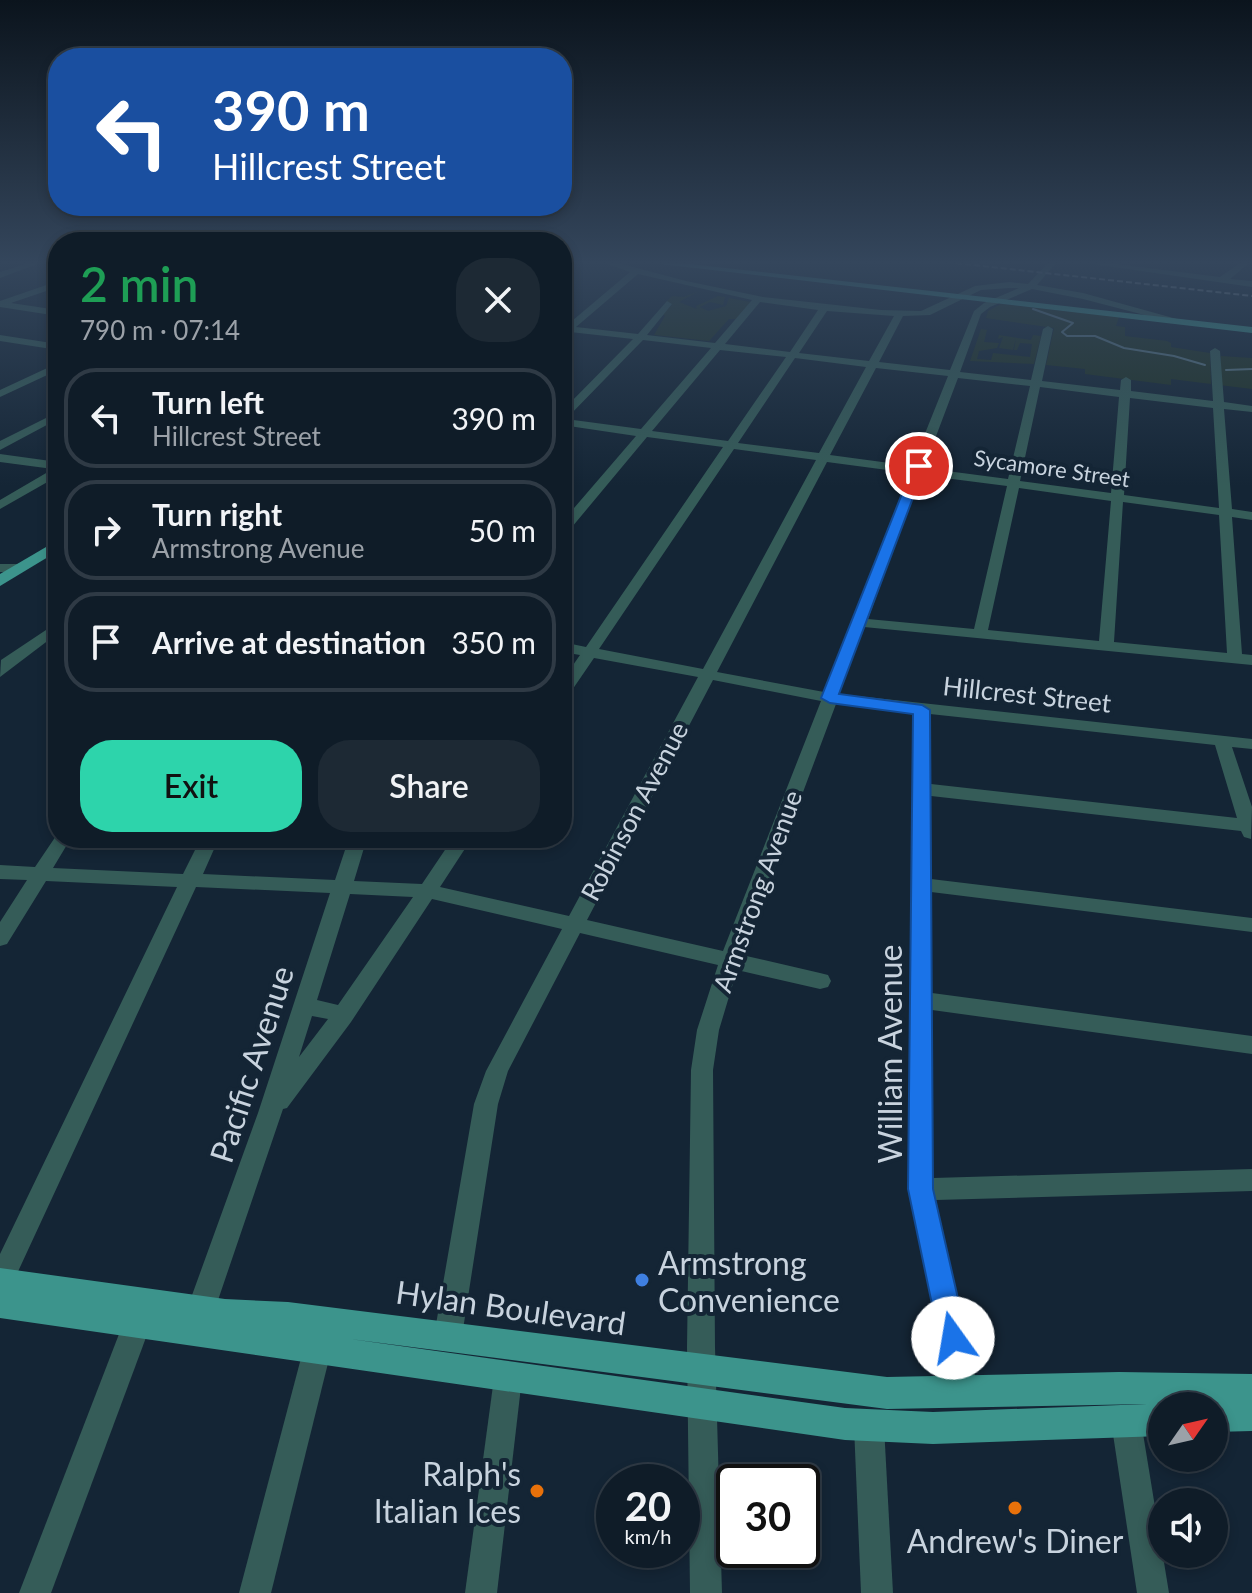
<!DOCTYPE html>
<html lang="en">
<head>
<meta charset="utf-8">
<style>
	:root { --surface:#0f1c28; --page:#1d2934; --text:#f1f3f6; --muted:#9ba1a8; --line:#2f3a45; --accent:#2dd4ab }
	body { margin:0; font-family:Lato,sans-serif; background:var(--page); color:var(--text); height:100vh; display:flex; flex-direction:column; font-size:30px; white-space:nowrap }
	* { box-sizing:border-box; margin:0 }
	p { font-size:26px; color:var(--muted) }
	.icon { flex:none; width:44px; height:44px; fill:none; stroke:currentColor; stroke-width:2; stroke-linecap:round; stroke-linejoin:round }
	.map { position:relative; flex:1; overflow:hidden }
	.details { position:absolute; left:48px; top:232px; width:524px; height:616px; display:flex; flex-direction:column; background:var(--surface); border-radius:32px; box-shadow:0 4px 12px #0003,0 0 0 2px var(--line) }
	.details>* { flex:none }
	.guide { position:absolute; left:48px; top:48px; width:524px; height:168px; border-radius:32px; box-shadow:0 4px 12px #0003,0 0 0 2px var(--line); background:#1a4fa0; color:#fff; overflow:hidden }
	.needle { width:52px; rotate:56deg }
	.tools { position:absolute; left:1148px; top:1392px; display:grid; gap:16px }
	.tools a { display:grid; place-items:center; width:80px; height:80px; border-radius:50%; background:var(--surface); box-shadow:0 4px 12px #0003,0 0 0 2px var(--line); font-size:40px }
	.speed { position:absolute; left:596px; top:1464px; display:flex; gap:16px; font-size:40px; font-weight:700; text-align:center }
	.speed>* { display:grid; place-content:center; width:104px; height:104px; border-radius:50%; background:var(--surface); box-shadow:0 4px 12px #0003,0 0 0 2px var(--line); line-height:1 }
	.speed small { font-size:20px; font-weight:400 }
	.speed .limit { border:4px solid #111; border-radius:12px; background:#fff; color:#111 }
	.pin { position:absolute; display:grid; place-items:center; width:68px; height:68px; color:#fff; margin:-34px; border:4px solid #fff; border-radius:50%; box-shadow:0 2px 8px #0007 }
	.me { position:absolute; width:88px; margin:-44px; rotate:347deg; stroke-linejoin:round; filter:drop-shadow(0 0 6px #0008) }
	.turn { display:flex; align-items:center; gap:28px; height:168px; padding:0 32px; font-size:36px }
	.turn .icon { width:104px; height:104px; stroke-width:2.5 }
	.turn b { display:block; font-size:56px; line-height:68px }
	.round { display:grid; place-items:center; flex:none; width:84px; height:84px; border-radius:32px; background:var(--page) }
	.summary { display:flex; align-items:center; justify-content:space-between; height:136px; padding:0 32px }
	h1 { font-size:48px; font-weight:600; line-height:60px; color:#1e9e55 }
	.button { display:flex; gap:16px; margin-top:auto; padding:16px 32px }
	.button a { flex:1; height:92px; border-radius:32px; background:var(--accent); color:#111; font-size:32px; font-weight:600; line-height:92px; text-align:center }
	.button a+a { background:var(--page); color:var(--text) }
	ul { padding:0; list-style:none }
	li { display:flex; align-items:center; gap:24px; height:100px; margin:0 16px 12px; padding:0 16px; border:4px solid var(--line); border-radius:32px }
	li div { flex:1 }
	li b { display:block; font-size:30px }
	li em { font-style:normal }
	.map>svg:first-child { display:block }
	.green { fill:#203326 }
	.lines { fill:none; stroke-linecap:round; stroke-linejoin:round }
	.stream { stroke:#5b7886; stroke-width:2 }
	.minor { fill:#355c58; fill-rule:evenodd }
	.major { fill:#3c948c; fill-rule:evenodd }
	.rail { stroke:#7d8b98; stroke-width:2; stroke-dasharray:6 3; stroke-linecap:butt }
	.route { fill:#1a73e8; stroke:#114b97; stroke-width:2 }
	.shop-dot { fill:#3f7fe0; stroke:#142535; stroke-width:3 }
	.food-dot { fill:#e8710a; stroke:#142535; stroke-width:3 }
	.labels { text-anchor:middle; dominant-baseline:central; stroke-width:8; stroke-linejoin:round; paint-order:stroke }
	.far-street-label { font-size:22px; fill:#c8d3de; stroke:#142535 }
	.street-label { font-size:26px; fill:#c8d3de; stroke:#142535 }
	.near-street-label { font-size:32px; fill:#c8d3de; stroke:#142535 }
	.near-poi-label { font-size:32px; fill:#c8d3de; stroke:#142535; text-anchor:start }
</style>
</head>
<body>
<div class="map">
<svg width="1252" height="1593" viewBox="0 0 1252 1593">
	<rect width="100%" height="100%" fill="#142535"/>
	<g class="green">
		<polygon points="699,291 679,302 697,309 696,306 718,296 725,297 723,305 710,302 700,307 708,311 726,306 729,298 751,302 737,319 729,319 709,341 654,335 665,316 662,314 672,305 665,303 672,296 684,297"/>
		<polygon points="1001,304 1119,317 1116,326 1125,327 1125,336 1167,341 1171,343 1171,347 1210,353 1211,384 1171,379 1171,385 1085,374 1085,369 1046,365 1054,328 986,318 988,311"/>
		<polygon points="981,329 987,330 984,342 999,343 997,348 979,351 977,359 991,360 993,353 1030,357 1032,344 1020,343 1017,350 1014,350 1016,338 1013,350 999,348 1003,337 998,339 999,335 1031,340 1033,335 1041,336 1034,364 970,361"/>
		<polygon points="1221,356 1252,358 1252,389 1219,385"/>
	</g>
	<g class="lines">
		<g class="stream">
			<polyline points="1033,309 1073,323 1062,332 1067,336 1095,336 1124,348 1174,356 1205,365"/>
			<polyline points="1226,370 1252,369"/>
		</g>
		<g class="minor">
			<polygon points="28,263 40,263 0,278 0,272"/>
			<polygon points="565,263 574,263 562,272"/>
			<path d="M 605,263 L 618,263 L 686,281 L 763,297 L 881,310 L 921,311 L 975,286 L 1009,282 L 1028,284 L 1048,263 L 1056,263 L 1037,285 L 1083,293 L 1184,321 L 1179,324 L 1083,299 L 1032,289 L 990,307 L 981,314 L 960,372 L 1031,380 L 1043,329 L 1048,326 L 1053,329 L 1042,381 L 1120,390 L 1121,380 L 1126,377 L 1131,380 L 1131,391 L 1213,401 L 1210,351 L 1215,348 L 1220,351 L 1224,402 L 1252,406 L 1252,412 L 1224,409 L 1232,509 L 1252,512 L 1252,520 L 1232,517 L 1242,654 L 1252,655 L 1252,665 L 864,627 L 839,694 L 1252,739 L 1252,749 L 1232,747 L 1252,807 L 1251,839 L 1244,837 L 1241,831 L 931,796 L 931,879 L 1252,918 L 1252,932 L 931,892 L 932,993 L 1252,1036 L 1252,1054 L 932,1010 L 933,1178 L 1252,1169 L 1252,1191 L 936,1200 L 979,1393 L 975,1403 L 965,1407 L 955,1403 L 908,1189 L 914,713 L 836,704 L 742,955 L 820,973 L 828,975 L 831,981 L 828,987 L 820,989 L 737,970 L 719,1030 L 713,1070 L 715,1347 L 722,1593 L 690,1593 L 687,1347 L 691,1070 L 697,1030 L 718,965 L 580,933 L 508,1071 L 498,1104 L 462,1336 L 458,1345 L 448,1349 L 438,1345 L 434,1336 L 474,1104 L 486,1071 L 562,929 L 432,899 L 351,1022 L 287,1108 L 283,1109 L 215,1309 L 211,1318 L 201,1322 L 191,1318 L 187,1309 L 258,1113 L 330,893 L 196,887 L 9,1291 L 0,1294 L 0,1254 L 177,887 L 46,881 L 7,944 L 0,946 L 0,922 L 27,880 L 0,879 L 0,865 L 35,867 L 58,833 L 58,838 L 71,838 L 53,868 L 183,874 L 201,838 L 219,838 L 203,874 L 335,880 L 349,838 L 367,838 L 354,881 L 422,884 L 453,838 L 472,838 L 440,887 L 569,916 L 698,677 L 594,658 L 568,696 L 562,698 L 562,681 L 580,655 L 562,652 L 562,642 L 586,647 L 723,447 L 647,437 L 567,533 L 562,534 L 562,522 L 636,436 L 562,425 L 562,411 L 633,339 L 570,332 L 562,337 L 562,325 L 566,326 L 630,272 ZM 638,274 L 752,300 L 715,343 L 647,335 L 672,304 L 667,301 L 638,334 L 576,327 ZM 1009,288 L 1019,288 L 984,303 L 974,311 L 950,370 L 879,362 L 903,316 L 930,315 L 981,290 ZM 760,302 L 818,310 L 790,352 L 725,344 ZM 827,311 L 894,316 L 869,361 L 799,353 ZM 643,340 L 711,348 L 641,429 L 566,419 ZM 720,350 L 786,357 L 728,441 L 652,431 ZM 795,358 L 866,367 L 819,453 L 738,443 ZM 876,368 L 948,376 L 912,466 L 830,455 ZM 958,378 L 1030,386 L 1008,479 L 924,468 ZM 1040,387 L 1119,397 L 1111,493 L 1020,481 ZM 1130,398 L 1213,408 L 1219,508 L 1124,495 ZM 734,449 L 816,460 L 703,669 L 599,649 ZM 827,462 L 910,473 L 824,692 L 717,672 ZM 921,475 L 1007,486 L 974,629 L 868,619 ZM 1019,488 L 1111,501 L 1099,641 L 988,630 ZM 1123,502 L 1219,515 L 1227,653 L 1114,642 ZM 713,680 L 821,701 L 723,951 L 587,920 ZM 930,714 L 1215,745 L 1237,818 L 931,784 ZM 350,894 L 413,897 L 338,1005 L 317,1000 ZM 312,1016 L 328,1019 L 299,1057 Z"/>
			<polygon points="1086,263 1108,263 1220,277 1240,263 1249,263 1230,279 1252,281 1252,287"/>
			<polygon points="58,281 58,287 11,303 58,310 58,316 0,307 0,301"/>
			<polygon points="0,335 58,344 58,350 0,341"/>
			<polygon points="58,363 58,370 0,397 0,390"/>
			<polygon points="58,412 58,419 0,450 0,441"/>
			<polygon points="0,454 58,462 58,476 0,509 0,500 53,469 0,462"/>
			<polygon points="0,564 20,564 27,568 20,572 0,572"/>
			<polygon points="58,622 58,633 0,677 1,660"/>
			<polygon points="140,1303 150,1307 154,1316 51,1593 19,1593 126,1316 130,1307"/>
			<polygon points="319,1329 329,1333 333,1343 271,1593 239,1593 305,1343 309,1333"/>
			<polygon points="508,1364 518,1368 522,1378 497,1593 465,1593 494,1378 498,1368"/>
			<polygon points="1126,1406 1136,1411 1141,1421 1169,1593 1137,1593 1111,1421 1116,1411"/>
			<polygon points="869,1411 879,1416 884,1426 893,1593 861,1593 854,1426 859,1416"/>
		</g>
		<g class="major">
			<polygon points="652,263 681,263 1252,327 1252,333"/>
			<polygon points="58,540 58,551 0,586 0,574"/>
			<path d="M 0,1268 L 225,1299 L 288,1302 L 887,1377 L 1119,1372 L 1252,1374 L 1252,1431 L 1214,1432 L 1214,1406 L 1164,1405 L 1167,1406 L 1162,1406 L 1162,1436 L 933,1444 L 845,1440 L 0,1318 ZM 350,1339 L 887,1409 L 1147,1404 L 933,1412 L 845,1408 Z"/>
		</g>
		<polyline class="rail" points="956,263 1252,296"/>
	</g>
	<linearGradient id="sky" x2="0" y2="1"><stop stop-color="#0b141d"/><stop offset="0.54" stop-color="#34465c"/><stop offset="1" stop-color="#34465c" stop-opacity="0"/></linearGradient>
	<rect width="1252" height="486" fill="url(#sky)"/>
	<polygon class="route" points="919,462 925,466 839,694 922,705 930,710 933,1189 967,1338 963,1348 953,1352 943,1348 939,1338 908,1189 913,714 830,703 821,698 913,466"/>
	<circle class="shop-dot" cx="642" cy="1280" r="8"/>
	<g class="food-dot">
		<circle cx="537" cy="1491" r="8"/>
		<circle cx="1015" cy="1508" r="8"/>
	</g>
	<g class="labels">
		<g class="far-street-label">
			<text transform="translate(1052 468) rotate(8)">Sycamore Street</text>
		</g>
		<g class="street-label">
			<text transform="translate(1027 694) rotate(6)">Hillcrest Street</text>
			<text transform="translate(634 811) rotate(-62)">Robinson Avenue</text>
			<text transform="translate(757 891) rotate(-70)">Armstrong Avenue</text>
		</g>
		<g class="near-street-label">
			<text transform="translate(889 1054) rotate(-90)">William Avenue</text>
			<text transform="translate(251 1064) rotate(-72)">Pacific Avenue</text>
			<text transform="translate(511 1307) rotate(8)">Hylan Boulevard</text>
		</g>
		<g class="near-poi-label">
			<text x="658" y="1262">Armstrong<tspan x="658" dy="37">Convenience</tspan></text>
			<text x="521" y="1473" text-anchor="end">Ralph's<tspan x="521" dy="37">Italian Ices</tspan></text>
			<text x="1015" y="1540" text-anchor="middle">Andrew's Diner</text>
		</g>
	</g>
</svg>
<div class="tools">
<a><svg class="needle" viewBox="-14 -14 28 28"><path d="M0-13l5 13h-10z" fill="#e53935"/><path d="M0 13l5-13h-10z" fill="#9ba1a8"/></svg></a>
<a><svg class="icon" aria-label="sound" viewBox="0 0 24 24"><path d="M4 9h4l5-4v14l-5-4H4zM17 9q2 3 0 6"/></svg></a>
</div>
<div class="speed"><div>20<small>km/h</small></div><div class="limit">30</div></div>
<div class="pin" style="left:919px;top:466px;background:#d93025"><svg class="icon" aria-label="arrive" viewBox="0 0 24 24"><path d="M6 21V4h12l-3 4 3 4H6"/></svg></div>
<svg class="me" style="left:953px;top:1338px" viewBox="-20 -20 40 40"><circle r="19" fill="#fff"/><path d="M0-13L10 11 0 6-10 11z" fill="#1a73e8"/></svg>
<div class="guide">
<div class="turn"><svg class="icon" aria-label="left" viewBox="0 0 24 24"><path d="M17 20v-9H6M10 6l-5 5 5 5"/></svg><div><b>390 m</b>Hillcrest Street</div></div>
</div>
<section class="details">
<div class="summary"><div><h1>2 min</h1><p>790 m · 07:14</p></div><a class="round"><svg class="icon" aria-label="close" viewBox="0 0 24 24"><path d="M6 6l12 12M18 6L6 18"/></svg></a></div>
<ul>
<li><svg class="icon" aria-label="left" viewBox="0 0 24 24"><path d="M17 20v-9H6M10 6l-5 5 5 5"/></svg><div><b>Turn left</b><p>Hillcrest Street</p></div><em>390 m</em></li>
<li><svg class="icon" aria-label="right" viewBox="0 0 24 24"><path d="M7 20v-9h11M14 6l5 5-5 5"/></svg><div><b>Turn right</b><p>Armstrong Avenue</p></div><em>50 m</em></li>
<li><svg class="icon" aria-label="arrive" viewBox="0 0 24 24"><path d="M6 21V4h12l-3 4 3 4H6"/></svg><div><b>Arrive at destination</b></div><em>350 m</em></li>
</ul>
<div class="button"><a>Exit</a><a>Share</a></div>
</section>
</div>
</body>
</html>
